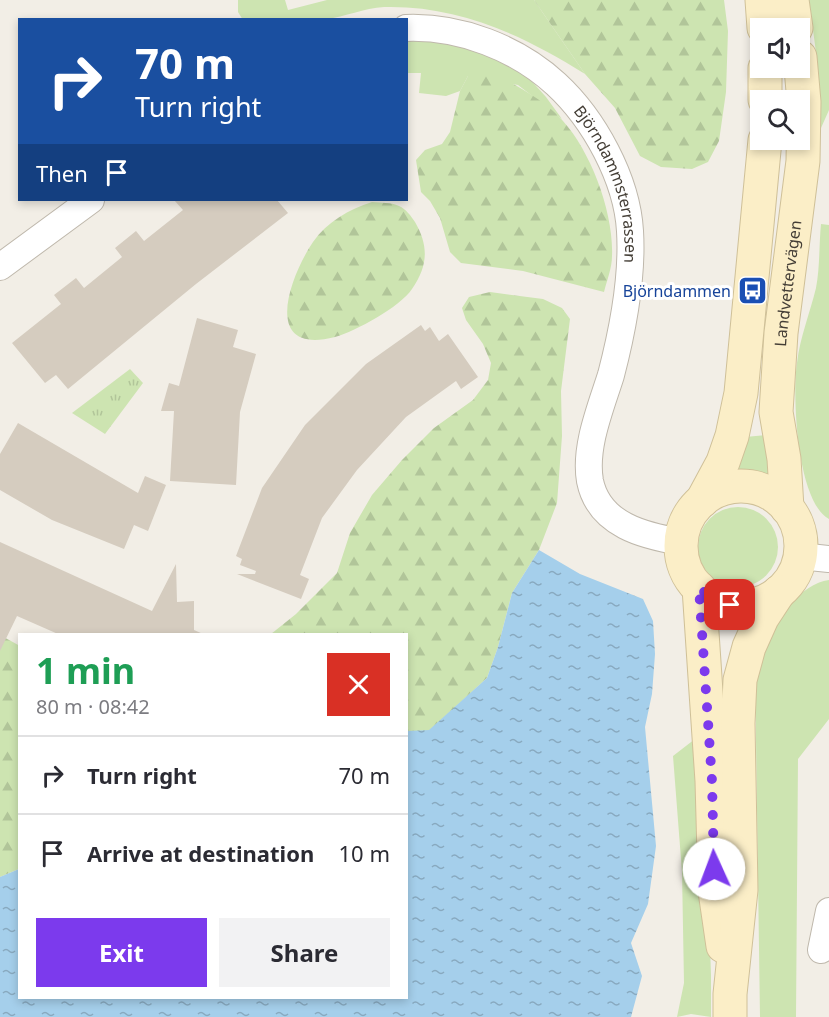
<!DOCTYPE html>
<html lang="en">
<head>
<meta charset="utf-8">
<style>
	:root { --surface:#fff; --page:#f2f2f3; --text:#2b2b33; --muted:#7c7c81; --line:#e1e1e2; --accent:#7c3aed }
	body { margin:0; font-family:"Noto Sans",sans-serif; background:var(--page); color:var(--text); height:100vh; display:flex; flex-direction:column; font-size:22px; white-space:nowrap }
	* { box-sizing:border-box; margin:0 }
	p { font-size:20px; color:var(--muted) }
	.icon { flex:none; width:33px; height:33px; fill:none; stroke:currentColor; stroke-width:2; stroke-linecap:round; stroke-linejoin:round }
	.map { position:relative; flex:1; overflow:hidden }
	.sheet { position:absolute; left:18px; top:633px; width:390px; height:366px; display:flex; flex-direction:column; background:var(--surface); border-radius:0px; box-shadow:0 3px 9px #0003 }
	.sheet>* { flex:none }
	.top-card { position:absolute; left:18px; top:18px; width:390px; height:183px; border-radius:0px; box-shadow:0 3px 9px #0003; background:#1a4fa0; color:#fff; overflow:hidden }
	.controls { position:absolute; left:750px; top:18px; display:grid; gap:12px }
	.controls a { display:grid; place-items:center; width:60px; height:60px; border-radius:0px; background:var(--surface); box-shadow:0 3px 9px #0003; font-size:30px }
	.pin { position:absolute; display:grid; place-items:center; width:51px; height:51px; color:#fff; margin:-26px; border-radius:12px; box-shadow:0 3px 9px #0006 }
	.me { position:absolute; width:66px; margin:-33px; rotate:358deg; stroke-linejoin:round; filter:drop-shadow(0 0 4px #0008) }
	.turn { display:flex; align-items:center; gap:21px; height:126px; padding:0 18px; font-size:27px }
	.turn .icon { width:78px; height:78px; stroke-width:2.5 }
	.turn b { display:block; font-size:42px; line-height:51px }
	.then { display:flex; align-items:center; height:57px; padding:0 18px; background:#0003; gap:12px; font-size:22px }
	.round { display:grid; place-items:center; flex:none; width:63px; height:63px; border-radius:0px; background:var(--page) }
	.headline { display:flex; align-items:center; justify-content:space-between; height:102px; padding:0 18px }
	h1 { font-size:36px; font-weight:700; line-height:45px; color:#1e9e55 }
	.action { display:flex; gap:12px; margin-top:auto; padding:12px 18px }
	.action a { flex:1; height:69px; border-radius:0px; background:var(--accent); color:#fff; font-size:24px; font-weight:700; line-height:69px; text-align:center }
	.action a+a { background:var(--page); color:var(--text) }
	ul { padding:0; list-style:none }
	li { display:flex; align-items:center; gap:18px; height:78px; padding:0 18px; border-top:2px solid var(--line) }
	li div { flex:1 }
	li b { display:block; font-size:22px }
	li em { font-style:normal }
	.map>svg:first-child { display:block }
	.green { fill:#cde4b1 }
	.forest { fill:url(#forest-firs) }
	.park { fill:url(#park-tufts) }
	.water { fill:url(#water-ripples) }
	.building { fill:#d5ccbf }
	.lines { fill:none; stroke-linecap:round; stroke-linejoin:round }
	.street-casing { stroke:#bfb8ac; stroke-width:28 }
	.secondary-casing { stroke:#cfc098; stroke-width:35 }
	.street { stroke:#fff; stroke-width:26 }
	.secondary { stroke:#fbeec7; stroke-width:33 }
	.route { stroke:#7c3aed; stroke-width:10; stroke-dasharray:0 18 }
	.labels { text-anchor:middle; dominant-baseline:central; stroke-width:6; stroke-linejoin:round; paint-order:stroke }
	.street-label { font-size:16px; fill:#443e36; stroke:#fff }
	.transit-label { font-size:16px; fill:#164399; stroke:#fff; text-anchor:end }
</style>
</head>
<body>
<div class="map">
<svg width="829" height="1017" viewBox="0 0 829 1017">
	<defs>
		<pattern id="forest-firs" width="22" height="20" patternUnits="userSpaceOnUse" patternTransform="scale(1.5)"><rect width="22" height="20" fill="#cde4b1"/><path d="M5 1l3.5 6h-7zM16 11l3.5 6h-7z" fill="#b1c599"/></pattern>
		<pattern id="park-tufts" width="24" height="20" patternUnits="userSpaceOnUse" patternTransform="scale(1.5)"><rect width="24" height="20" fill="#cde4b1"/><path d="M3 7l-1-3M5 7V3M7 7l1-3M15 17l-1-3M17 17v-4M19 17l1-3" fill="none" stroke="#b1c599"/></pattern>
		<pattern id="water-ripples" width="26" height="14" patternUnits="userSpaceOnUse" patternTransform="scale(1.5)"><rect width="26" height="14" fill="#a5cfeb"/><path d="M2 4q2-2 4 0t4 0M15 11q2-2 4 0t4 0" fill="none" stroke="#88a9bf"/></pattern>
	</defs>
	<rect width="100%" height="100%" fill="#f2eee6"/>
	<g class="green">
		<path d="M 238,0 L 285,0 L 288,10 L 327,0 L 534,0 L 585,74 C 523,35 458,5 384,7 C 364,8 345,17 326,19 C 300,23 270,19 243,20 L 238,12 Z"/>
		<polygon points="809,0 829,0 829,110 821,128 817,60"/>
		<polygon points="407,36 465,45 506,63 528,77 546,97 562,119 518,85 468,76 460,91 446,96 419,93 421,73 407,73"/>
		<path d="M 821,224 L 829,225 L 829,519 C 797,502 792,396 797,363 C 800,337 810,313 816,288 C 820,267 819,244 821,224 Z"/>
		<polygon points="767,435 773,479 731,474 745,437"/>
		<circle cx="738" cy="547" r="40"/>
		<path d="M 829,580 L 829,719 L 798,759 L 796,1017 L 760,1017 L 755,670 C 757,663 758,654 761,647 C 772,622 800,584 829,580 Z"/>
		<polygon points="703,737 711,975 711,1017 691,1014 677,1017 684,983 682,872 673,756 695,739"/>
	</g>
	<g class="forest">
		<polygon points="534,0 724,0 728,31 726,92 719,141 708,162 692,169 661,167 640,156 615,108 585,74"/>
		<path d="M 487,71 C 511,82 545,100 563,121 C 591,152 614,213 612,256 C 612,268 607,280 604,292 L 523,271 L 461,263 L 450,252 L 440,218 L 430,201 L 421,192 L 416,160 L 425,150 L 442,144 L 450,132 L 460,91 L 468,76 Z"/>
		<path d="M 372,202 C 381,203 391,202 399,206 C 406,209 411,216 415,222 C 429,246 428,266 412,289 C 400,307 356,331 335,337 C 260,356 290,276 313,242 C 327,222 349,209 372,202 Z"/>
		<polygon points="490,292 543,299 562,308 570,319 561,391 562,436 557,503 539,550 512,593 498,647 487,678 429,731 407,731 406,634 271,634 296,614 337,573 350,533 372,495 402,460 434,428 473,400 488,380 491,363 483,344 466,320 462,308 469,297"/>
		<polygon points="0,635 20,646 19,869 0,877"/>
	</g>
	<polygon class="park" points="130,369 143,383 105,434 72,413"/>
	<polygon class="water" points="539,550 580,574 643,599 653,621 655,654 652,694 645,727 656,846 648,904 631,943 642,976 631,1017 0,1017 0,877 19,869 20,998 406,998 407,731 429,730 487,678 498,647 512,593"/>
	<g class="building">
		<polygon points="174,200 277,200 288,213 196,284 68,389 56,375 45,383 12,343 61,304 54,295 76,278 84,288 122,257 115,248 136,231 144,241 183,210"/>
		<polygon points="197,318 238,330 233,347 256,354 240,412 236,485 170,481 174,411 161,411 169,383 179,386"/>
		<polygon points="421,325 425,331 430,327 439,341 448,334 478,377 461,389 456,381 406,417 357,470 322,518 300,575 309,579 301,599 237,574 255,574 256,571 240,565 242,559 236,556 262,488 305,425 366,364"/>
		<polygon points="18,423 138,493 145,476 166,485 148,531 134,525 124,549 52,520 0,490 0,454"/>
		<polygon points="0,542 152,611 176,564 177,602 194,601 194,630 203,634 58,634 17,616 0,651"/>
	</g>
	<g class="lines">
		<defs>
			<g id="street">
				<path id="s1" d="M 406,28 C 460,26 517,48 556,84 C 594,119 627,179 630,231 C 633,279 623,329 611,375 C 601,407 584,447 590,481 C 599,525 644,536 682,542"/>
				<polyline points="0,267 91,200"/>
				<polyline points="800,556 829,559"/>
				<polyline points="821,950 829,911"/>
			</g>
			<g id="secondary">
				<polyline points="762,0 764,28"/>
				<polyline points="792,0 796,28"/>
				<polyline points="765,68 765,100"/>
				<circle cx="741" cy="546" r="60"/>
				<polyline points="702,501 723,462 732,436 741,393 765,140"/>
				<path id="s2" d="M 787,508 L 784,459 L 776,412 L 781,333 L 803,161 L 804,102 L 800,57"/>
				<polyline points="699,588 712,781 715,891 723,946"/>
				<polyline points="730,1017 730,994 741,890 738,723 740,680 749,647 762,618 779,592"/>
			</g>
		</defs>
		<use href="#street" class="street-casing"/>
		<use href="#secondary" class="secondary-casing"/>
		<use href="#street" class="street"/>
		<use href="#secondary" class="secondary"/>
	</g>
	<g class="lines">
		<polyline class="route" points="714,869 712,781 699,588 713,599 730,605"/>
	</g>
	<defs>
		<symbol id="bus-square" viewBox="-11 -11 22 22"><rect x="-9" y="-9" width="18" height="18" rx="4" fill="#1a4fb4" stroke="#fff"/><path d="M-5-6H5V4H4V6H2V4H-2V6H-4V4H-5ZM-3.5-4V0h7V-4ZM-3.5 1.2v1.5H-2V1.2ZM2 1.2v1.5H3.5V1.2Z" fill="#fff"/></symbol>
	</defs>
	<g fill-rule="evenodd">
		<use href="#bus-square" x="736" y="274" width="33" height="33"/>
	</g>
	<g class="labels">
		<g class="street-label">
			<text stroke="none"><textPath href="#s1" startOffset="280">Björndammsterrassen</textPath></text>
			<text stroke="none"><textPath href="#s2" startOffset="226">Landvettervägen</textPath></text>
		</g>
		<g class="transit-label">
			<text x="731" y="291">Björndammen</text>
		</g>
	</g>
</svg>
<div class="controls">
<a><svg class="icon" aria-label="sound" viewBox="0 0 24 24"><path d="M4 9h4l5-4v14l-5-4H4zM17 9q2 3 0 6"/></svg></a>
<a><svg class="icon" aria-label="search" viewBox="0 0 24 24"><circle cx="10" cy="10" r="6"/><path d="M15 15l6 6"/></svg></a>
</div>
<div class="pin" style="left:730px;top:605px;background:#d93025"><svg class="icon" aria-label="arrive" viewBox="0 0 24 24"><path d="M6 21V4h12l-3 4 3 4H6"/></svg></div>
<svg class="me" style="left:714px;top:869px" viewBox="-20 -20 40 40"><circle r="19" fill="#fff"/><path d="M0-13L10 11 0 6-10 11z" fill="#7c3aed"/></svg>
<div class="top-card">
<div class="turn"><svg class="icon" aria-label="right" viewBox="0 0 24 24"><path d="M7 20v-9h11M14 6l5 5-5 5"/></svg><div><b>70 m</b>Turn right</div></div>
<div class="then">Then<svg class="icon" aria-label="arrive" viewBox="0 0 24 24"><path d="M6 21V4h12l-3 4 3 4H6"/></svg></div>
</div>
<section class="sheet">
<div class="headline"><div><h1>1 min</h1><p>80 m · 08:42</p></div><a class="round" style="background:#d93025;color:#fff"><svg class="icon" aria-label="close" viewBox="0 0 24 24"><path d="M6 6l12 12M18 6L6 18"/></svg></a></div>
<ul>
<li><svg class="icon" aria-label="right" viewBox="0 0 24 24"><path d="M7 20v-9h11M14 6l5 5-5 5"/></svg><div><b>Turn right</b></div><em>70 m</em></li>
<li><svg class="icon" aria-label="arrive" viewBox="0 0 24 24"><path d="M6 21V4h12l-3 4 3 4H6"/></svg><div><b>Arrive at destination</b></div><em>10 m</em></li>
</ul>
<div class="action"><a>Exit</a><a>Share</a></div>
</section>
</div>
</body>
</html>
